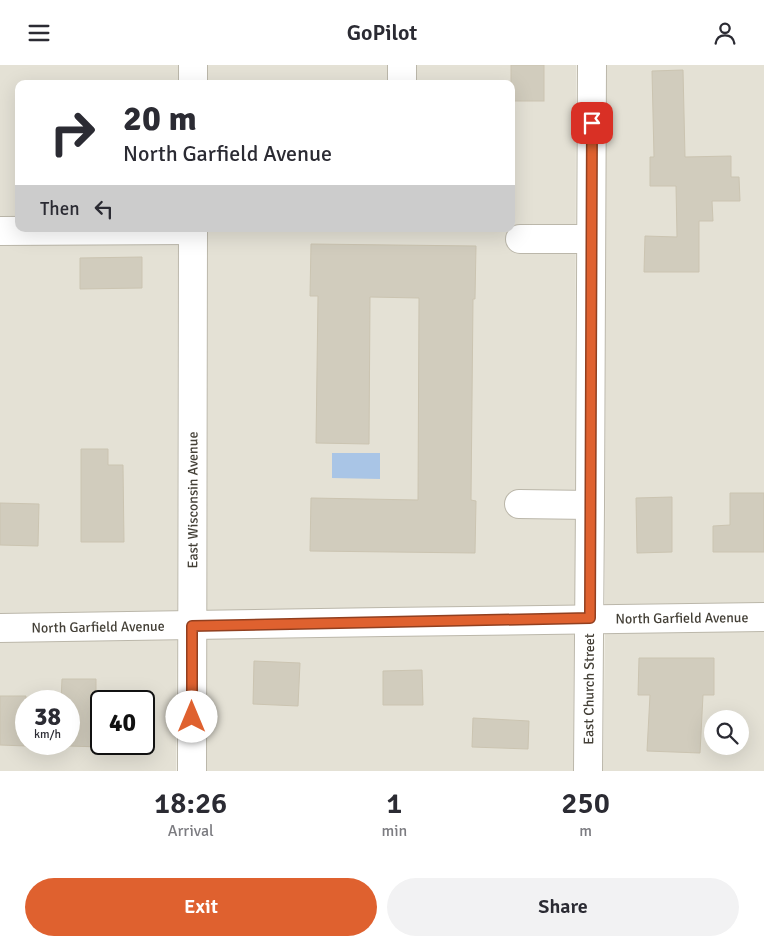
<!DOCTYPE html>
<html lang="en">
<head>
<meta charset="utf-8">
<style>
	:root { --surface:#fff; --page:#f2f2f3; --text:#2b2b33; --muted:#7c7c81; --accent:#df612f }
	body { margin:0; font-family:Signika,sans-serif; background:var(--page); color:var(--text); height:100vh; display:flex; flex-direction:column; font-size:19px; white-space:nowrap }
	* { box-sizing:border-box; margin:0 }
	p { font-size:16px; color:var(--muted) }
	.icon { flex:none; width:28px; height:28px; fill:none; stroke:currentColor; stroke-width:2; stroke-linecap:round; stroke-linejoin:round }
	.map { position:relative; height:706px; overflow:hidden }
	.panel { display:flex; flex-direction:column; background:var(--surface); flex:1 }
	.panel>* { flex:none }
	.banner { position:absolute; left:15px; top:15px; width:500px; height:152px; border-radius:10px; box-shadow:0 5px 20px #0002; background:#fff; color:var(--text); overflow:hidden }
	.tools { position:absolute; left:704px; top:645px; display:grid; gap:10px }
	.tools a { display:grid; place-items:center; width:45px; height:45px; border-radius:50%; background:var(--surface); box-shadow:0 5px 20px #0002; font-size:25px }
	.speed { position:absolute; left:15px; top:625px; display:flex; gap:10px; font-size:25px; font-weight:700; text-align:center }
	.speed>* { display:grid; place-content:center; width:65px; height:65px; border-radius:50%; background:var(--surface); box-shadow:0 5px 20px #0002; line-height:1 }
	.speed small { font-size:12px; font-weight:400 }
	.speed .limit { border:2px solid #111; border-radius:8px; background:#fff; color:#111 }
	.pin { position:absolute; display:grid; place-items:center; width:42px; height:42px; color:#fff; margin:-21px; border-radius:10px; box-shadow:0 2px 8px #0006 }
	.me { position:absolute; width:55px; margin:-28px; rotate:0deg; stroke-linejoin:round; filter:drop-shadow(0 0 4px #0008) }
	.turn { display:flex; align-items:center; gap:18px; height:105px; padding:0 25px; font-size:22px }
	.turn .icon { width:65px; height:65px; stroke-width:2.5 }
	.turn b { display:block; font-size:35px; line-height:42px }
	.then { display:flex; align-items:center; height:48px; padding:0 25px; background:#0003; gap:10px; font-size:19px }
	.eta { display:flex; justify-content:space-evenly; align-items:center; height:85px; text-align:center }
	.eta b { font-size:30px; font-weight:600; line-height:35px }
	.button { display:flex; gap:10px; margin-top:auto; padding:10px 25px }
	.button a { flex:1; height:58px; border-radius:30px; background:var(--accent); color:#fff; font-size:20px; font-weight:600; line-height:58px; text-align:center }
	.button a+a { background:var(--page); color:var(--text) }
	header { display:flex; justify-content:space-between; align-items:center; height:65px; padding:0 25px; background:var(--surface); font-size:22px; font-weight:600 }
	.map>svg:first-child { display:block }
	.residential { fill:#e4e1d5; fill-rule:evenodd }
	.water { fill:#a9c5e6 }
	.building { fill:#d1ccbd; stroke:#cbc4b1 }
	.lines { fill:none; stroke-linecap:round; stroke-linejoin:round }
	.minor-casing { stroke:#bbb7aa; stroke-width:30 }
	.minor { stroke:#fff; stroke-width:28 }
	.route-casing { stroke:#913f1f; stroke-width:12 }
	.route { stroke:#df612f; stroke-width:9 }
	.labels { text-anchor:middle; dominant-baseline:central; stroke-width:4; stroke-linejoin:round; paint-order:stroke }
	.street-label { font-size:14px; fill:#433f36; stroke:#fff }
</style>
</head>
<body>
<header><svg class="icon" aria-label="menu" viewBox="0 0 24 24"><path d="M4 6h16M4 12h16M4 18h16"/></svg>GoPilot<svg class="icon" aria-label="person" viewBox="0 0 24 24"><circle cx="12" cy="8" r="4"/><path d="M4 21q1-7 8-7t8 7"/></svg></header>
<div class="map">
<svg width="764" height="706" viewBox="0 0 764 706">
	<rect width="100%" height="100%" fill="#f1efe6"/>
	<g class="residential">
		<polygon points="0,0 178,0 178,19 19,19 19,153 0,153"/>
		<polygon points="208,0 576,0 575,541 207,547 208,164 511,164 511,19 208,19"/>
		<polygon points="606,0 764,0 764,539 605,540"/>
		<polygon points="178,178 177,548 0,549 0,179"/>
		<path d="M 764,565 L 764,706 L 603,706 L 605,566 ZM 712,654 L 740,654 L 740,681 L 712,681 Z"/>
		<polygon points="574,567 573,706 206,706 207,574"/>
		<path d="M 177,575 L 176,706 L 0,706 L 0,576 ZM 26,636 L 69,636 L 69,679 L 26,679 ZM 101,636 L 144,636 L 144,679 L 101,679 Z"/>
	</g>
	<polygon class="water" points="332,388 380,388 380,414 332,413"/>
	<g class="building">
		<rect x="511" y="0" width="33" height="36"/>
		<polygon points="683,5 685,92 731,91 731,112 739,112 740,136 712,136 713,156 699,156 699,207 644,207 645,171 677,172 676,121 650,121 650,92 654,92 652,6"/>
		<polygon points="311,179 476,181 475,234 473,234 471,435 476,436 475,488 310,486 311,433 418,435 419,233 370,232 369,379 316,378 318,231 310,231"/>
		<polygon points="142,192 142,223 80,224 80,193"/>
		<polygon points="81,384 108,384 108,400 123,400 124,477 81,477"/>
		<polygon points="730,428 764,428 764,487 713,487 713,461 730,460"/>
		<polygon points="672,432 672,487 637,488 636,433"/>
		<polygon points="0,438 39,439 38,481 0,480"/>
		<polygon points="639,593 714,593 714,630 703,630 700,688 647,686 650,630 638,630"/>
		<polygon points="254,596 300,598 298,641 253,639"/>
		<polygon points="422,605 423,640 383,640 383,606"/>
		<polygon points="62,614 96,614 96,628 101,628 101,682 69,681 69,636 61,636"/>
		<polygon points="0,631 26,631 26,681 0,680"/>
		<polygon points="473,653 529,656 528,684 472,682"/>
	</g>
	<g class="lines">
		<defs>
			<g id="minor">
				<polyline points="402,0 402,19"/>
				<polyline points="193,19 193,0"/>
				<polyline points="0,166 193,165"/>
				<polyline points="520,174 591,174"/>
				<polyline points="519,439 590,440"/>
				<path id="s1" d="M 0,563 C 255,560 509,554 764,552"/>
				<path id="s2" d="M 192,706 L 193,164"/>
				<path id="s3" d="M 588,706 L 590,440 L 592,0"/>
			</g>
		</defs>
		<use href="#minor" class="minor-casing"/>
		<use href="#minor" class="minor"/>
	</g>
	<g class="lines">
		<defs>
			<polyline id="route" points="192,652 192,561 590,553 592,58"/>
		</defs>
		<use href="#route" class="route-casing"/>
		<use href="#route" class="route"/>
	</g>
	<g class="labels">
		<g class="street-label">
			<text stroke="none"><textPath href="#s2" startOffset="271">East Wisconsin Avenue</textPath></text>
			<text stroke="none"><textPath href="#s1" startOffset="682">North Garfield Avenue</textPath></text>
			<text stroke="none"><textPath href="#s1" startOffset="98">North Garfield Avenue</textPath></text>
			<text stroke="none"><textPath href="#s3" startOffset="82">East Church Street</textPath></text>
		</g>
	</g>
</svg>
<div class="tools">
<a><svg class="icon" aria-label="search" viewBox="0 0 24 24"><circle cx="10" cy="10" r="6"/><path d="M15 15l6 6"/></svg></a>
</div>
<div class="speed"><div>38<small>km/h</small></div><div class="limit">40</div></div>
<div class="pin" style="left:592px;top:58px;background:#d93025"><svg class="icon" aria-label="arrive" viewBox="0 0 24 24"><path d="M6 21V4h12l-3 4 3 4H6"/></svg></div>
<svg class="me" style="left:192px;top:652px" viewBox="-20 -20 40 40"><circle r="19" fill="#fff"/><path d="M0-13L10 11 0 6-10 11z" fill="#df612f"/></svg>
<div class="banner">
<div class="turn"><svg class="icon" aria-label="right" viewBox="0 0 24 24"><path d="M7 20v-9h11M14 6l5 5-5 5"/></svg><div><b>20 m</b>North Garfield Avenue</div></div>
<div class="then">Then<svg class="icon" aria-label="left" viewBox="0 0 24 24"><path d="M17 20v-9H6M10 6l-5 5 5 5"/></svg></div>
</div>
</div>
<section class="panel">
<div class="eta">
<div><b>18:26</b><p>Arrival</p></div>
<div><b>1</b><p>min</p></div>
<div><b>250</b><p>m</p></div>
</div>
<div class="button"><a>Exit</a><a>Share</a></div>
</section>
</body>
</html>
